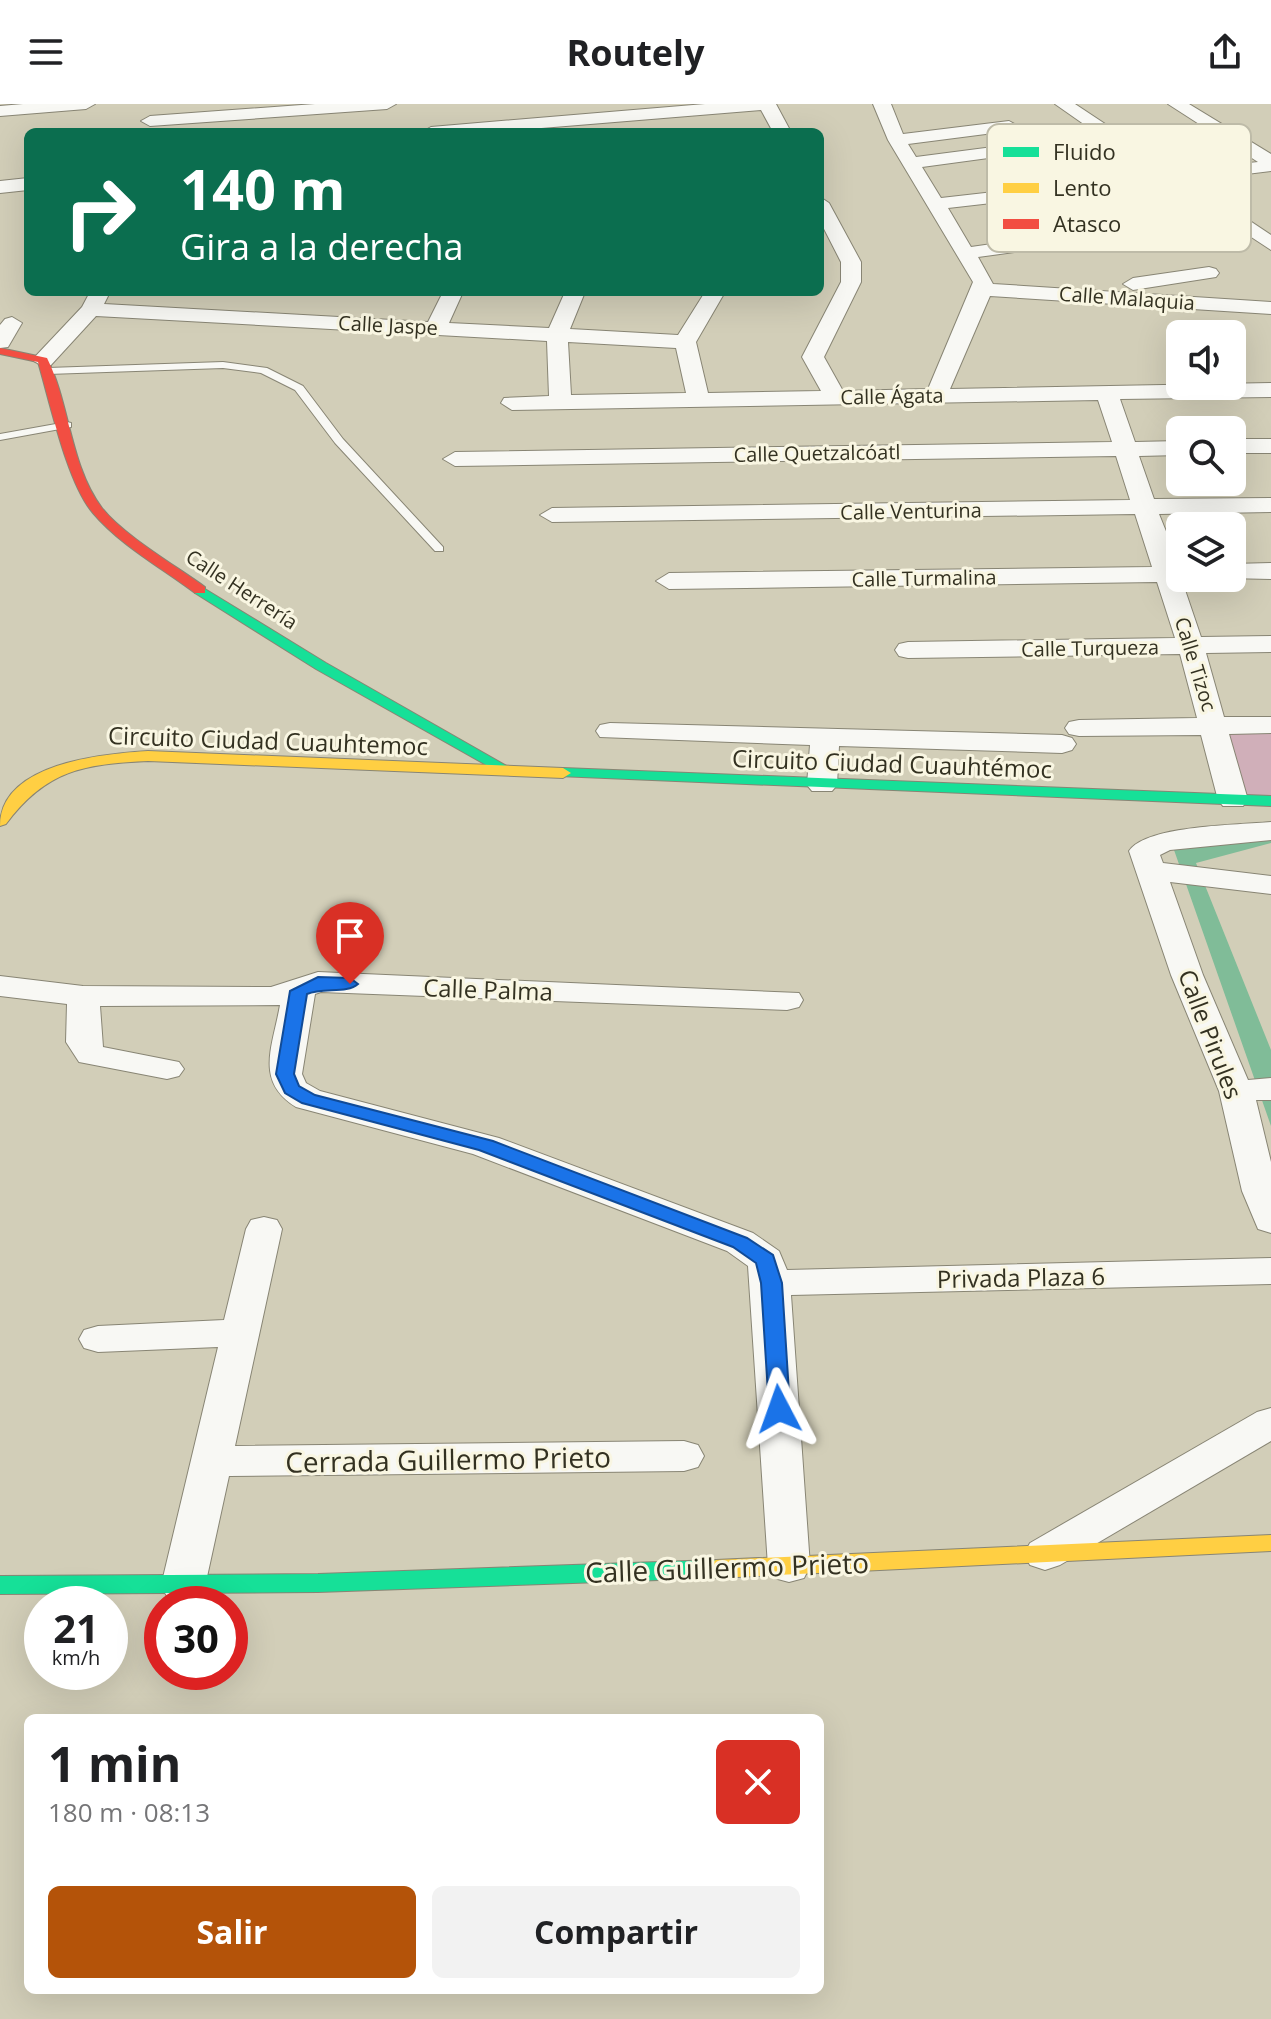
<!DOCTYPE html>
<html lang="es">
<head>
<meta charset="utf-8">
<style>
	:root { --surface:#fff; --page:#f2f2f2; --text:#202124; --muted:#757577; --accent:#b45309 }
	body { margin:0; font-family:"Open Sans",sans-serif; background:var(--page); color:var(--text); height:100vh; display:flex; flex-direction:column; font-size:30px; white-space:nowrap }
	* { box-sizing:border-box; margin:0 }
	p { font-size:26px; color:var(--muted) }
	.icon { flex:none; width:44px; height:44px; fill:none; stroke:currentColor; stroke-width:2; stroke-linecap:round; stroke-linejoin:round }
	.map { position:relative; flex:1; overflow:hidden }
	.details { position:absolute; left:24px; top:1610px; width:800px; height:280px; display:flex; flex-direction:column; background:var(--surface); border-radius:12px; box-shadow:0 8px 32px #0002 }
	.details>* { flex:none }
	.banner { position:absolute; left:24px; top:24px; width:800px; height:168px; border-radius:12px; box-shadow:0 8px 32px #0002; background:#0b6e4f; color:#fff; overflow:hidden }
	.tools { position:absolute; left:1166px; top:216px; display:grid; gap:16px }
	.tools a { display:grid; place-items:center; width:80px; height:80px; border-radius:12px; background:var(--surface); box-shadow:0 8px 32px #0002; font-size:40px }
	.speed { position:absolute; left:24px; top:1482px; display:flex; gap:16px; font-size:40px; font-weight:700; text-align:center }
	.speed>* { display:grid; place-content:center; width:104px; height:104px; border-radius:50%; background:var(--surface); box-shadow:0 8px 32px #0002; line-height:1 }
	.speed small { font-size:20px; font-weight:400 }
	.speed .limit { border:12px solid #d22; background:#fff; color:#111 }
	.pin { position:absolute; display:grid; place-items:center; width:68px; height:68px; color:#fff; margin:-82px -34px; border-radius:50% 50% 50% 0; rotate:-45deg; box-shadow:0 0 8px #0007 }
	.pin .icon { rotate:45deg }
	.me { position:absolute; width:88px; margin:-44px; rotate:356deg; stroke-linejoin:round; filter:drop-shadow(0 0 6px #0008) }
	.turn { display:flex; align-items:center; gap:28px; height:168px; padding:0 24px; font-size:36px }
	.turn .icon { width:104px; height:104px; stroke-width:2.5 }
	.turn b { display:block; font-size:56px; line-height:68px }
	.round { display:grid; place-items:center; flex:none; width:84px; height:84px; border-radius:12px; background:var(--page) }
	.summary { display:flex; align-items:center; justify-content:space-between; height:136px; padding:0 24px }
	h1 { font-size:48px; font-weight:700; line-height:60px }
	.button { display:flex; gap:16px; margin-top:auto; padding:16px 24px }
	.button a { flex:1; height:92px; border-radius:12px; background:var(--accent); color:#fff; font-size:32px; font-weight:700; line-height:92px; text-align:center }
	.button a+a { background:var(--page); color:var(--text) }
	header { display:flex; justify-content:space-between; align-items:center; height:104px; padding:0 24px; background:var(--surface); font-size:36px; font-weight:700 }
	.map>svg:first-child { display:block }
	.green { fill:#d0afb9 }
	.water { fill:#80bc98 }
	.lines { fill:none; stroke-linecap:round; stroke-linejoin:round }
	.lane-casing { stroke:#888574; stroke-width:2 }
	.street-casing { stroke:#888574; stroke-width:2 }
	.fast-casing { stroke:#888574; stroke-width:2 }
	.slow-casing { stroke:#888574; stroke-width:2 }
	.jam-casing { stroke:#888574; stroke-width:2 }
	.lane { fill:#f8f8f4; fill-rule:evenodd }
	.street { fill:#f8f8f4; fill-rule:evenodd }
	.fast { fill:#16e098; fill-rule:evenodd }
	.slow { fill:#ffcf43; fill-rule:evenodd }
	.jam { fill:#f24e42; fill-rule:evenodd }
	.route { fill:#1a73e8; stroke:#114b97; stroke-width:2 }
	.labels { text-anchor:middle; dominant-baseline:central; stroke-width:6; stroke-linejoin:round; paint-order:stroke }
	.far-street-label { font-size:20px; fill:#333121; stroke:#f9f6e2 }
	.street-label { font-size:24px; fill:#333121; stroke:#f9f6e2 }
	.near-street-label { font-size:28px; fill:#333121; stroke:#f9f6e2 }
	.key { fill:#f9f6e2; stroke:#bebba8; stroke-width:2 }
	.key-label { font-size:22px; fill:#333121 }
</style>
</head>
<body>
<header><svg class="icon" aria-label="menu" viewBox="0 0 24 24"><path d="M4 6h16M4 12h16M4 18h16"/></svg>Routely<svg class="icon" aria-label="share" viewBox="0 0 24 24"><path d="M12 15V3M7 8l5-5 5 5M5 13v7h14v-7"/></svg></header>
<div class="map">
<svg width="1271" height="1915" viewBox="0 0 1271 1915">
	<rect width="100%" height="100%" fill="#d2ceb8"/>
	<polygon class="green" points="1271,619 1271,694 1237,692 1214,621"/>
	<polygon class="water" points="1271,729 1271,739 1196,759 1271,946 1271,1022 1174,746"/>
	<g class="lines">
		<defs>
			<g id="lane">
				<polygon points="223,258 267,264 303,282 343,335 443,443 443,447 435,447 335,339 295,286 261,269 223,264 48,270 43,267 48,264"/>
				<polygon points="67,318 71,319 71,323 0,336 0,330"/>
			</g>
			<g id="street">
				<polygon points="23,0 95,0 86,5 0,12 0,2"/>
				<polygon points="315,0 396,0 387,5 150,22 141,17 150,12"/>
				<polygon points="705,0 776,0 791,28 773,28 761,6 494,28 422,28 431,23"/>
				<path d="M 873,0 L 891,0 L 903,30 L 1009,17 L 1018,22 L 1009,27 L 908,40 L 916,53 L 1032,38 L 1041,43 L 1032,48 L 922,63 L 941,94 L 1155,70 L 1055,0 L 1075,0 L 1176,67 L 1258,58 L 1168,0 L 1189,0 L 1271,50 L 1271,67 L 1190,77 L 1271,131 L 1271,146 L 1169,79 L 948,104 L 971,143 L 1141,119 L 1151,125 L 1141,131 L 978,153 L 993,180 L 1271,198 L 1271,210 L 990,192 L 950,285 L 1271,279 L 1271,293 L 1120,295 L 1135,338 L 1180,337 L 1180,351 L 1139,352 L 1154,395 L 1271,394 L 1271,408 L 1159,410 L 1180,462 L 1180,474 L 1190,474 L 1182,477 L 1201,533 L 1271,532 L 1271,548 L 1206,549 L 1224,613 L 1271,613 L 1271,629 L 1229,630 L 1248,696 L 1243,702 L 1223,702 L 1218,696 L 1201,631 L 1079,632 L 1069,630 L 1065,624 L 1069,618 L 1079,616 L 1197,614 L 1180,550 L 908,554 L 899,552 L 895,546 L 899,540 L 908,538 L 1175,534 L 1157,478 L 669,485 L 656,477 L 669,469 L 1152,463 L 1135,410 L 552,418 L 540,411 L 552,404 L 1130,396 L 1116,352 L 455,362 L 443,355 L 455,348 L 1112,338 L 1098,296 L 512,306 L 501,299 L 504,294 L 549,292 L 547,237 L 96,212 L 51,261 L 43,262 L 32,256 L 82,203 L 90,188 L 110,188 L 104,200 L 428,218 L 443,188 L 463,188 L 449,219 L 549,224 L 565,188 L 585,188 L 570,225 L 678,231 L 705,188 L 725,188 L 696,238 L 708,289 L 821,287 L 802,253 L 841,178 L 841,158 L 820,117 L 820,93 L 829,99 L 861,158 L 861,178 L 824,253 L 843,287 L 928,285 L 973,178 L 888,36 ZM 568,238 L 676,244 L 686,289 L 571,291 Z"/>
				<polygon points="28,74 28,86 0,89 0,77"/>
				<polygon points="1209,163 1216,165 1219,169 1216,173 1133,186 1123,180 1133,174"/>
				<polygon points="12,213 22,219 8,243 0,244 0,221 5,215"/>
				<rect x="1232" y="335" width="39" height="14"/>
				<polygon points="1271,459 1271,475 1226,474 1232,474 1232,460"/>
				<polygon points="610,619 1062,631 1072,634 1076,640 1072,646 1062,649 839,642 837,681 832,687 812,687 807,681 810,641 600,633 596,627 600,621"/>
				<path d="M 1271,718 L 1271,736 L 1170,746 L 1160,751 L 1163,759 L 1271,772 L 1271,790 L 1170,778 L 1203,871 L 1248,976 L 1271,974 L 1271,996 L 1256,996 L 1271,1058 L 1271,1129 L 1258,1125 L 1242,1087 L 1219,987 L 1171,871 L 1129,747 C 1147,721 1239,721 1271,718 Z"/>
				<path d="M 318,868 L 799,889 L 803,896 L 799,903 L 787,906 L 321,888 L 315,890 L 302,970 L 306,979 L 320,987 L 499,1034 L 753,1129 L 779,1147 L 787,1166 L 1271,1154 L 1271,1180 L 791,1191 L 810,1462 L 804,1474 L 789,1478 L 774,1474 L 768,1462 L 748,1162 L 727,1147 L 473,1050 L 296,1003 C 254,977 273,942 280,901 L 100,902 L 103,943 L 179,958 L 184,965 L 179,972 L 167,975 L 79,958 L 66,938 L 67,900 L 0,892 L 0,872 L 83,882 L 271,883 Z"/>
				<polygon points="264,1113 277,1116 282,1125 235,1342 684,1337 698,1341 704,1352 698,1363 684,1367 229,1372 205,1482 198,1494 183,1499 168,1494 161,1482 218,1243 98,1248 84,1244 79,1235 84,1226 98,1222 224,1216 246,1125 251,1116"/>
				<polygon points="1271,1304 1271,1337 1060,1461 1045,1466 1030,1461 1024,1450 1030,1439 1257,1308"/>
			</g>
			<g id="fast">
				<polygon points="200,482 326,559 510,664 502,669 497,667 316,565 195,489 195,483"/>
				<polygon points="563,664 1271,692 1271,702 558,672 558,666"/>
				<polygon points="716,1456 724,1459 727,1465 724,1471 716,1474 318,1488 0,1490 0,1472 318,1470"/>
			</g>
			<g id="slow">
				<path d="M 148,647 L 563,664 L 571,669 L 563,674 L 148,657 C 84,660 46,666 6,720 L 0,722 C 0,659 102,650 148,647 Z"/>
				<polygon points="1271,1431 1271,1447 716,1474 708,1471 705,1465 708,1459 716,1456"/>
			</g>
			<path id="jam" d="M 0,244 L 47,254 C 70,300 70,362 102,404 C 123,431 176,462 205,483 L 205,489 L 195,489 C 162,464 120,441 93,409 C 67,379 50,298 38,258 L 0,250 Z"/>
		</defs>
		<use href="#lane" class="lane-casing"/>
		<use href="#street" class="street-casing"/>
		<use href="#fast" class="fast-casing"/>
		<use href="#slow" class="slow-casing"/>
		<use href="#jam" class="jam-casing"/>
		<use href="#lane" class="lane"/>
		<use href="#street" class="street"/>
		<use href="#fast" class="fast"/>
		<use href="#slow" class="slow"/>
		<use href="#jam" class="jam"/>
	</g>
	<path class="route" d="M 318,873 L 350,874 L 358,880 C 347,890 323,883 307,890 L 294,970 L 299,982 L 315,991 L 493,1037 L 747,1134 L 773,1151 L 782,1179 L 790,1305 L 787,1310 L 779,1312 L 769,1305 L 761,1179 L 756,1159 L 733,1143 L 479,1046 L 302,999 L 285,989 L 276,970 L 290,887 Z"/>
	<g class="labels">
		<g class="far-street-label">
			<text transform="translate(1127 194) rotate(4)">Calle Malaquia</text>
			<text transform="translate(388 221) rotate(3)">Calle Jaspe</text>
			<text transform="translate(892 292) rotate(-1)">Calle Ágata</text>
			<text transform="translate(817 349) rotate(-1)">Calle Quetzalcóatl</text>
			<text transform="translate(911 407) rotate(-1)">Calle Venturina</text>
			<text transform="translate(924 474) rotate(-1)">Calle Turmalina</text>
			<text transform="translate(242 485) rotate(33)">Calle Herrería</text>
			<text transform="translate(1090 544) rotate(-1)">Calle Turqueza</text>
			<text transform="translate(1196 560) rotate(73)">Calle Tizoc</text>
		</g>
		<g class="street-label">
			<text transform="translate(268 636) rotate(2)">Circuito Ciudad Cuauhtemoc</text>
			<text transform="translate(892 659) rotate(2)">Circuito Ciudad Cuauhtémoc</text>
			<text transform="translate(488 885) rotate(2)">Calle Palma</text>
			<text transform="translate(1211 930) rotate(69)">Calle Pirules</text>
			<text transform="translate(1021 1173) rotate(-1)">Privada Plaza 6</text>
		</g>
		<g class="near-street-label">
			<text transform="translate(448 1355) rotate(-1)">Cerrada Guillermo Prieto</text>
			<text transform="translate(727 1463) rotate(-2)">Calle Guillermo Prieto</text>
		</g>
	</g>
	<rect x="987" y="20" width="264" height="128" rx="12" class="key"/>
	<rect x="1003" y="43" width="36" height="10" fill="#16e098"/>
	<rect x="1003" y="79" width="36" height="10" fill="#ffcf43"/>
	<rect x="1003" y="115" width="36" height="10" fill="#f24e42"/>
	<g class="key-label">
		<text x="1053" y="56">Fluido</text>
		<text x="1053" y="92">Lento</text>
		<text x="1053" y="128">Atasco</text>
	</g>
</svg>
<div class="tools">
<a><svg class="icon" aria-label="sound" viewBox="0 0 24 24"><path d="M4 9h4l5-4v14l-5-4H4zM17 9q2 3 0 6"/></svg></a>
<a><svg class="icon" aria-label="search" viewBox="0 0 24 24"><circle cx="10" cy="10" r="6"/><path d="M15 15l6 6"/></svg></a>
<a><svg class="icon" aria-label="layers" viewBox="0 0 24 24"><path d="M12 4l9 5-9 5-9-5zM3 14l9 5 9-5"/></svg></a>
</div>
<div class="speed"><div>21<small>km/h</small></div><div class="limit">30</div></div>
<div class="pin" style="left:350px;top:880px;background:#d93025"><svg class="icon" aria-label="arrive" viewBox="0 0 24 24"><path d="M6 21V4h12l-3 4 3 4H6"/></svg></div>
<svg class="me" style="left:779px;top:1305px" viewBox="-20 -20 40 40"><path d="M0-17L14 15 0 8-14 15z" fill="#1a73e8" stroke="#fff" stroke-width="4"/></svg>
<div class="banner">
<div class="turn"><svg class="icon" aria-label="right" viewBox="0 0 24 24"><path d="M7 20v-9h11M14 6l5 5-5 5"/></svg><div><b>140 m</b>Gira a la derecha</div></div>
</div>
<section class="details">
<div class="summary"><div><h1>1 min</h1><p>180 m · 08:13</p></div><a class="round" style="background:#d93025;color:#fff"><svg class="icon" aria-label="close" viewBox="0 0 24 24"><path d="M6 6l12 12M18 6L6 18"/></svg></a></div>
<div class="button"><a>Salir</a><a>Compartir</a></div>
</section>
</div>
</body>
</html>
